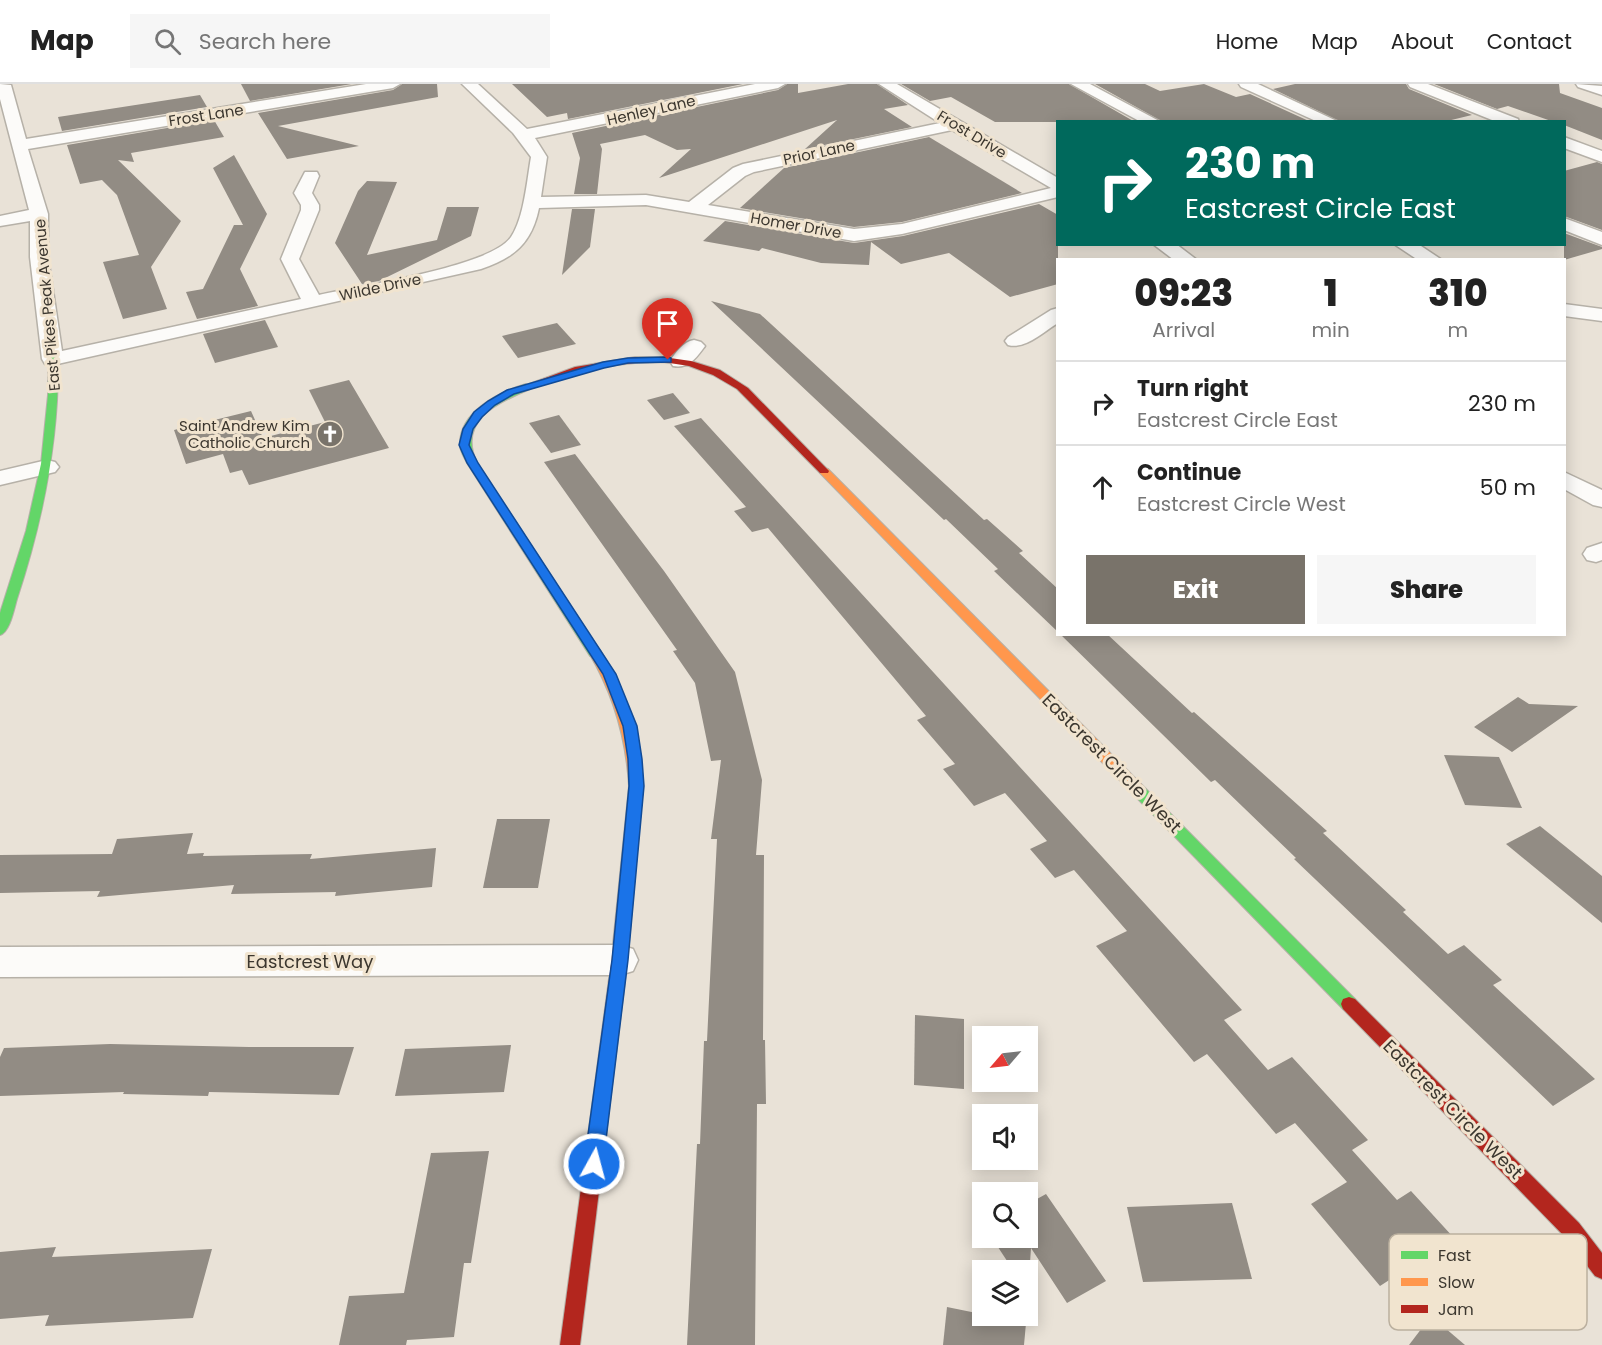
<!DOCTYPE html>
<html lang="en">
<head>
<meta charset="utf-8">
<style>
	:root { --surface:#fff; --page:#f6f6f6; --text:#222; --muted:#767676; --line:#e0e0e0; --accent:#79736a }
	body { margin:0; font-family:Poppins,sans-serif; background:var(--page); color:var(--text); height:100vh; display:flex; flex-direction:column; font-size:22px; white-space:nowrap }
	* { box-sizing:border-box; margin:0 }
	p { font-size:20px; color:var(--muted) }
	.icon { flex:none; width:33px; height:33px; fill:none; stroke:currentColor; stroke-width:2; stroke-linecap:round; stroke-linejoin:round }
	.map { position:relative; flex:1; overflow:hidden }
	.drawer { position:absolute; left:1056px; top:174px; width:510px; height:378px; display:flex; flex-direction:column; background:var(--surface); border-radius:0px; box-shadow:0 3px 15px #0003 }
	.drawer>* { flex:none }
	.hud { position:absolute; left:1056px; top:36px; width:510px; height:126px; border-radius:0px; box-shadow:0 3px 15px #0003; background:#00695c; color:#fff; overflow:hidden }
	.needle { width:39px; rotate:242deg }
	.fabs { position:absolute; left:972px; top:942px; display:grid; gap:12px }
	.fabs a { display:grid; place-items:center; width:66px; height:66px; border-radius:0px; background:var(--surface); box-shadow:0 3px 15px #0003; font-size:30px }
	.pin { position:absolute; display:grid; place-items:center; width:51px; height:51px; color:#fff; margin:-62px -26px; border-radius:50% 50% 50% 0; rotate:-45deg; box-shadow:0 0 6px #0007 }
	.pin .icon { rotate:45deg }
	.me { position:absolute; width:66px; margin:-33px; rotate:7deg; stroke-linejoin:round; filter:drop-shadow(0 0 4px #0008) }
	.turn { display:flex; align-items:center; gap:21px; height:126px; padding:0 30px; font-size:27px }
	.turn .icon { width:78px; height:78px; stroke-width:2.5 }
	.turn b { display:block; font-size:42px; line-height:51px }
	.eta { display:flex; justify-content:space-evenly; align-items:center; height:102px; text-align:center }
	.eta b { font-size:36px; font-weight:800; line-height:42px }
	.button { display:flex; gap:12px; margin-top:auto; padding:12px 30px }
	.button a { flex:1; height:69px; border-radius:0px; background:var(--accent); color:#fff; font-size:24px; font-weight:800; line-height:69px; text-align:center }
	.button a+a { background:var(--page); color:var(--text) }
	ul { padding:0; list-style:none }
	li { display:flex; align-items:center; gap:18px; height:84px; padding:0 30px; border-top:2px solid var(--line) }
	li div { flex:1 }
	li b { display:block; font-size:22px }
	li em { font-style:normal }
	header { display:flex; align-items:center; gap:36px; box-sizing:border-box; height:84px; padding:0 30px; background:var(--surface); border-bottom:2px solid var(--line) }
	header strong { font-size:28px }
	nav { display:flex; gap:33px; margin-inline-start:auto; font-size:21px }
	.search { width:420px; height:54px; background:var(--page); display:flex; align-items:center; gap:15px; box-sizing:border-box; padding:0 21px; border-radius:0px; color:var(--muted); font-size:22px }
	.map>svg:first-child { display:block }
	.building { fill:#928c84 }
	.lines { fill:none; stroke-linecap:round; stroke-linejoin:round }
	.street-casing { stroke:#b6b1a8; stroke-width:3 }
	.fast-casing { stroke:#b6b1a8; stroke-width:2 }
	.slow-casing { stroke:#b6b1a8; stroke-width:2 }
	.jam-casing { stroke:#b6b1a8; stroke-width:2 }
	.street { fill:#fcfbf9; fill-rule:evenodd }
	.fast { fill:#63d668; fill-rule:evenodd }
	.slow { fill:#ff974d; fill-rule:evenodd }
	.jam { fill:#b3261e; fill-rule:evenodd }
	.route { fill:#1a73e8; stroke:#114b97; stroke-width:1.5 }
	.labels { text-anchor:middle; dominant-baseline:central; stroke-width:6; stroke-linejoin:round; paint-order:stroke }
	.far-street-label { font-size:15px; fill:#3c372f; stroke:#f1e4cf }
	.far-poi-label { font-size:15px; fill:#3c372f; stroke:#f1e4cf; text-anchor:end }
	.street-label { font-size:18px; fill:#3c372f; stroke:#f1e4cf }
	.key { fill:#f1e4cf; stroke:#bbb09f; stroke-width:1.5 }
	.key-label { font-size:16px; fill:#3c372f }
</style>
</head>
<body>
<header>
<strong>Map</strong>
<div class="search"><svg class="icon" aria-label="search" viewBox="0 0 24 24"><circle cx="10" cy="10" r="6"/><path d="M15 15l6 6"/></svg>Search here</div>
<nav><a>Home</a><a>Map</a><a>About</a><a>Contact</a></nav>
</header>
<div class="map">
<svg width="1602" height="1261" viewBox="0 0 1602 1261">
	<rect width="100%" height="100%" fill="#e9e2d7"/>
	<g class="building">
		<polygon points="241,0 352,0 250,17"/>
		<polygon points="402,0 437,0 438,13 278,42 359,62 287,75 258,29 393,6"/>
		<polygon points="512,0 743,0 568,35 567,29 547,33"/>
		<polygon points="787,0 798,0 798,9 848,0 877,0 908,21 884,25 912,43 805,65 837,36 659,94 691,65 677,66 645,51 600,60 602,65 597,110 574,110 580,74 572,49 778,6"/>
		<polygon points="901,0 1069,0 1135,38 995,38 951,13 930,17"/>
		<polygon points="1095,0 1145,0 1160,7 1204,0 1236,13 1250,10 1311,38 1163,38"/>
		<polygon points="1295,0 1406,0 1409,5 1472,31 1443,38 1341,38 1273,5"/>
		<polygon points="1434,0 1559,0 1560,9 1602,24 1602,56 1564,41 1564,38 1554,38 1508,22 1497,25"/>
		<polygon points="200,11 207,23 62,47 58,33"/>
		<polygon points="214,36 224,53 131,69 134,78 118,76 181,137 151,183 167,225 123,235 103,178 139,171 117,111 102,96 80,100 67,61"/>
		<polygon points="929,53 1022,109 902,138 854,143 740,124 784,84"/>
		<polygon points="234,71 267,130 240,185 258,222 197,235 186,208 203,205 234,141 243,141 213,84"/>
		<polygon points="1597,78 1602,80 1602,146 1564,132 1564,87"/>
		<polygon points="367,97 397,98 367,171 437,156 447,123 479,123 471,152 379,197 362,200 335,159 358,107"/>
		<polygon points="1039,120 1058,131 1058,200 1010,213 949,169 901,180 871,158 869,181 821,179 762,164 759,167 703,157 725,137 854,159 903,152"/>
		<polygon points="572,125 595,125 590,163 562,191"/>
		<polygon points="1564,149 1602,163 1602,165 1564,176"/>
		<polygon points="711,217 760,230 984,436 987,435 1023,467 1019,469 1058,505 1058,548 994,487 998,485 946,435 944,436"/>
		<polygon points="265,236 278,263 215,279 203,250"/>
		<polygon points="557,239 576,260 518,274 502,252"/>
		<polygon points="349,296 389,364 249,401 242,386 230,389 223,370 186,380 174,346 251,327 263,354 325,338 309,306"/>
		<polygon points="673,309 690,329 664,336 647,316"/>
		<polygon points="559,331 581,361 551,369 529,339"/>
		<polygon points="701,334 1242,926 1224,936 1268,986 1292,973 1368,1056 1352,1066 1397,1116 1411,1107 1454,1154 1380,1202 1311,1120 1347,1098 1295,1039 1276,1050 1207,970 1194,978 1096,862 1127,847 1074,786 1055,794 1030,765 1047,757 1005,709 974,722 943,685 955,680 917,636 926,632 768,444 752,448 734,427 746,423 674,342"/>
		<polygon points="575,370 664,487 735,588 762,696 756,771 764,771 763,956 765,956 766,1020 757,1020 755,1261 687,1261 697,1060 700,1060 704,957 707,957 712,854 717,755 711,755 721,676 711,677 695,599 673,567 677,566 544,378"/>
		<polygon points="1060,550 1107,550 1192,629 1194,628 1327,747 1323,749 1406,826 1403,828 1448,870 1464,861 1502,896 1493,901 1595,995 1553,1022 1294,775 1296,774 1215,696 1211,698"/>
		<polygon points="1518,613 1529,620 1578,622 1512,668 1474,643"/>
		<polygon points="1444,671 1499,673 1522,724 1465,721"/>
		<polygon points="497,735 550,735 538,804 483,804"/>
		<polygon points="1540,742 1602,792 1602,839 1506,760"/>
		<polygon points="193,749 187,770 204,769 203,772 312,770 310,775 436,764 432,803 335,812 336,808 231,810 234,801 97,813 100,807 0,809 0,771 112,770 117,755"/>
		<polygon points="915,931 964,935 964,1005 914,1001"/>
		<polygon points="110,960 249,963 354,963 339,1011 209,1008 208,1012 123,1010 124,1008 0,1012 0,973 4,964"/>
		<polygon points="511,961 504,1008 395,1012 405,965"/>
		<polygon points="489,1067 471,1179 464,1179 454,1253 407,1256 406,1261 339,1261 349,1212 404,1209 431,1069"/>
		<polygon points="1046,1110 1106,1197 1067,1219 1031,1164 1028,1209 1028,1186 1013,1186 992,1154 1028,1154 1028,1120"/>
		<polygon points="1232,1119 1252,1195 1143,1198 1127,1123"/>
		<polygon points="56,1163 52,1173 212,1165 193,1234 45,1242 49,1231 0,1235 0,1168"/>
		<polygon points="947,1223 1026,1239 1024,1261 943,1261"/>
		<polygon points="1431,1232 1465,1261 1409,1261"/>
	</g>
	<g class="lines">
		<defs>
			<g id="street">
				<path d="M 0,0 L 11,1 L 26,55 L 366,0 L 400,0 L 393,4 L 28,65 L 48,130 L 48,173 L 62,267 L 301,215 L 281,175 L 301,126 L 301,121 L 294,109 L 305,88 L 317,88 L 319,92 L 312,109 L 319,121 L 319,126 L 299,175 L 319,211 C 358,202 491,183 511,153 C 524,134 527,96 531,73 L 513,49 L 462,0 L 478,0 L 527,45 L 755,0 L 785,0 L 778,4 L 535,54 L 547,73 L 541,113 L 646,111 L 689,118 L 733,84 L 743,80 L 940,39 L 879,0 L 897,0 L 1058,94 L 1058,113 L 902,150 L 854,157 L 646,121 L 539,124 C 532,159 514,174 481,185 L 53,281 L 45,280 L 42,275 L 30,173 L 30,137 L 0,142 L 0,132 L 29,126 L 0,15 ZM 952,46 L 1051,104 L 902,140 L 854,145 L 708,121 L 745,92 L 754,88 Z"/>
				<polygon points="1071,0 1090,0 1161,38 1141,38"/>
				<polygon points="1239,0 1258,0 1339,38 1318,38 1241,3"/>
				<polygon points="1408,0 1428,0 1518,35 1519,38 1497,38 1410,3"/>
				<polygon points="1576,0 1602,2 1602,11 1578,3"/>
				<polygon points="1564,53 1602,67 1602,78 1564,64"/>
				<polygon points="1564,134 1602,148 1602,161 1564,146"/>
				<polygon points="1153,160 1176,160 1197,176 1174,176"/>
				<polygon points="1394,160 1418,160 1442,176 1418,176"/>
				<polygon points="1564,220 1602,225 1602,237 1564,232"/>
				<path d="M 1058,224 L 1058,239 C 1043,248 1025,266 1008,261 L 1005,257 L 1008,253 L 1051,226 Z"/>
				<path d="M 694,256 L 701,258 L 705,262 C 696,274 689,285 673,282 L 670,277 C 676,268 683,258 694,256 Z"/>
				<polygon points="47,376 55,378 59,383 55,388 0,401 0,387"/>
				<polygon points="1564,388 1602,406 1602,423 1593,421 1564,405"/>
				<polygon points="1602,459 1602,476 1596,478 1587,476 1583,470 1587,464"/>
				<polygon points="620,861 633,865 638,876 633,887 620,891 0,893 0,863"/>
			</g>
			<g id="fast">
				<path d="M 53,272 L 58,275 C 59,358 43,436 17,515 C 14,525 10,548 0,551 L 0,529 L 26,447 L 41,380 L 48,311 L 48,275 Z"/>
				<path d="M 526,300 L 531,303 L 530,305 C 496,319 457,337 477,379 L 601,569 L 595,573 L 590,572 L 467,379 C 464,373 460,367 460,361 C 459,328 499,308 526,300 Z"/>
				<polygon points="1138,701 1143,702 1355,915 1357,920 1355,925 1349,927 1343,925 1133,710 1131,706 1133,702"/>
			</g>
			<g id="slow">
				<polygon points="824,384 828,385 1143,702 1145,706 1143,710 1133,710 820,389 820,385"/>
				<path d="M 595,565 L 600,566 C 627,609 640,651 643,702 L 627,880 L 625,885 L 619,887 L 613,885 L 611,880 L 629,702 C 626,653 614,611 589,569 Z"/>
			</g>
			<g id="jam">
				<polygon points="635,273 663,273 691,277 720,286 748,304 829,387 828,389 820,389 737,305 713,291 689,282 663,278 635,279 607,282 581,288 526,306 521,303 575,283"/>
				<polygon points="619,873 625,875 627,880 580,1261 560,1261 611,880 613,875"/>
				<polygon points="1349,913 1355,915 1579,1139 1602,1169 1602,1195 1595,1192 1565,1153 1343,925 1341,920 1343,915"/>
			</g>
		</defs>
		<use href="#street" class="street-casing"/>
		<use href="#fast" class="fast-casing"/>
		<use href="#slow" class="slow-casing"/>
		<use href="#jam" class="jam-casing"/>
		<use href="#street" class="street"/>
		<use href="#fast" class="fast"/>
		<use href="#slow" class="slow"/>
		<use href="#jam" class="jam"/>
	</g>
	<polygon class="route" points="668,273 671,274 671,278 628,279 604,284 514,310 495,321 482,333 473,345 469,361 478,379 616,590 637,642 642,675 644,702 628,876 603,1080 600,1086 594,1089 587,1086 584,1080 612,876 629,702 628,675 623,642 603,590 467,379 459,361 463,345 474,328 488,317 507,306 603,278 628,274"/>
	<defs>
		<symbol id="church-disc" viewBox="-11 -11 22 22"><circle r="9.5" fill="#79736a" stroke="#f1e4cf"/><path d="M-1.2-6h2.4v3.5h3.3v2.4h-3.3V6h-2.4V-.1h-3.3v-2.4h3.3Z" fill="#fff"/></symbol>
	</defs>
	<g fill-rule="evenodd">
		<use href="#church-disc" x="315" y="335" width="30" height="30"/>
	</g>
	<g class="labels">
		<g class="far-street-label">
			<text transform="translate(651 26) rotate(-13)">Henley Lane</text>
			<text transform="translate(206 31) rotate(-9)">Frost Lane</text>
			<text transform="translate(972 50) rotate(31)">Frost Drive</text>
			<text transform="translate(819 68) rotate(-12)">Prior Lane</text>
			<text transform="translate(796 141) rotate(10)">Homer Drive</text>
			<text transform="translate(380 203) rotate(-12)">Wilde Drive</text>
			<text transform="translate(47 221) rotate(-95)">East Pikes Peak Avenue</text>
		</g>
		<g class="far-poi-label">
			<text x="310" y="341">Saint Andrew Kim<tspan x="310" dy="17">Catholic Church</tspan></text>
		</g>
		<g class="street-label">
			<text transform="translate(1112 679) rotate(45)">Eastcrest Circle West</text>
			<text x="310" y="877">Eastcrest Way</text>
			<text transform="translate(1453 1025) rotate(45)">Eastcrest Circle West</text>
		</g>
	</g>
	<rect x="1389" y="1150" width="198" height="96" rx="9" class="key"/>
	<rect x="1401" y="1167" width="27" height="8" fill="#63d668"/>
	<rect x="1401" y="1194" width="27" height="8" fill="#ff974d"/>
	<rect x="1401" y="1221" width="27" height="8" fill="#b3261e"/>
	<g class="key-label">
		<text x="1438" y="1177">Fast</text>
		<text x="1438" y="1204">Slow</text>
		<text x="1438" y="1231">Jam</text>
	</g>
</svg>
<div class="fabs">
<a><svg class="needle" viewBox="-14 -14 28 28"><path d="M0-13l5 13h-10z" fill="#e53935"/><path d="M0 13l5-13h-10z" fill="#767676"/></svg></a>
<a><svg class="icon" aria-label="sound" viewBox="0 0 24 24"><path d="M4 9h4l5-4v14l-5-4H4zM17 9q2 3 0 6"/></svg></a>
<a><svg class="icon" aria-label="search" viewBox="0 0 24 24"><circle cx="10" cy="10" r="6"/><path d="M15 15l6 6"/></svg></a>
<a><svg class="icon" aria-label="layers" viewBox="0 0 24 24"><path d="M12 4l9 5-9 5-9-5zM3 14l9 5 9-5"/></svg></a>
</div>
<div class="pin" style="left:668px;top:276px;background:#d93025"><svg class="icon" aria-label="arrive" viewBox="0 0 24 24"><path d="M6 21V4h12l-3 4 3 4H6"/></svg></div>
<svg class="me" style="left:594px;top:1080px" viewBox="-20 -20 40 40"><circle r="17" fill="#1a73e8" stroke="#fff" stroke-width="3"/><path d="M0-11L8 9 0 5-8 9z" fill="#fff"/></svg>
<div class="hud">
<div class="turn"><svg class="icon" aria-label="right" viewBox="0 0 24 24"><path d="M7 20v-9h11M14 6l5 5-5 5"/></svg><div><b>230 m</b>Eastcrest Circle East</div></div>
</div>
<section class="drawer">
<div class="eta">
<div><b>09:23</b><p>Arrival</p></div>
<div><b>1</b><p>min</p></div>
<div><b>310</b><p>m</p></div>
</div>
<ul>
<li><svg class="icon" aria-label="right" viewBox="0 0 24 24"><path d="M7 20v-9h11M14 6l5 5-5 5"/></svg><div><b>Turn right</b><p>Eastcrest Circle East</p></div><em>230 m</em></li>
<li><svg class="icon" aria-label="ahead" viewBox="0 0 24 24"><path d="M12 20V5M6 11l6-6 6 6"/></svg><div><b>Continue</b><p>Eastcrest Circle West</p></div><em>50 m</em></li>
</ul>
<div class="button"><a>Exit</a><a>Share</a></div>
</section>
</div>
</body>
</html>
